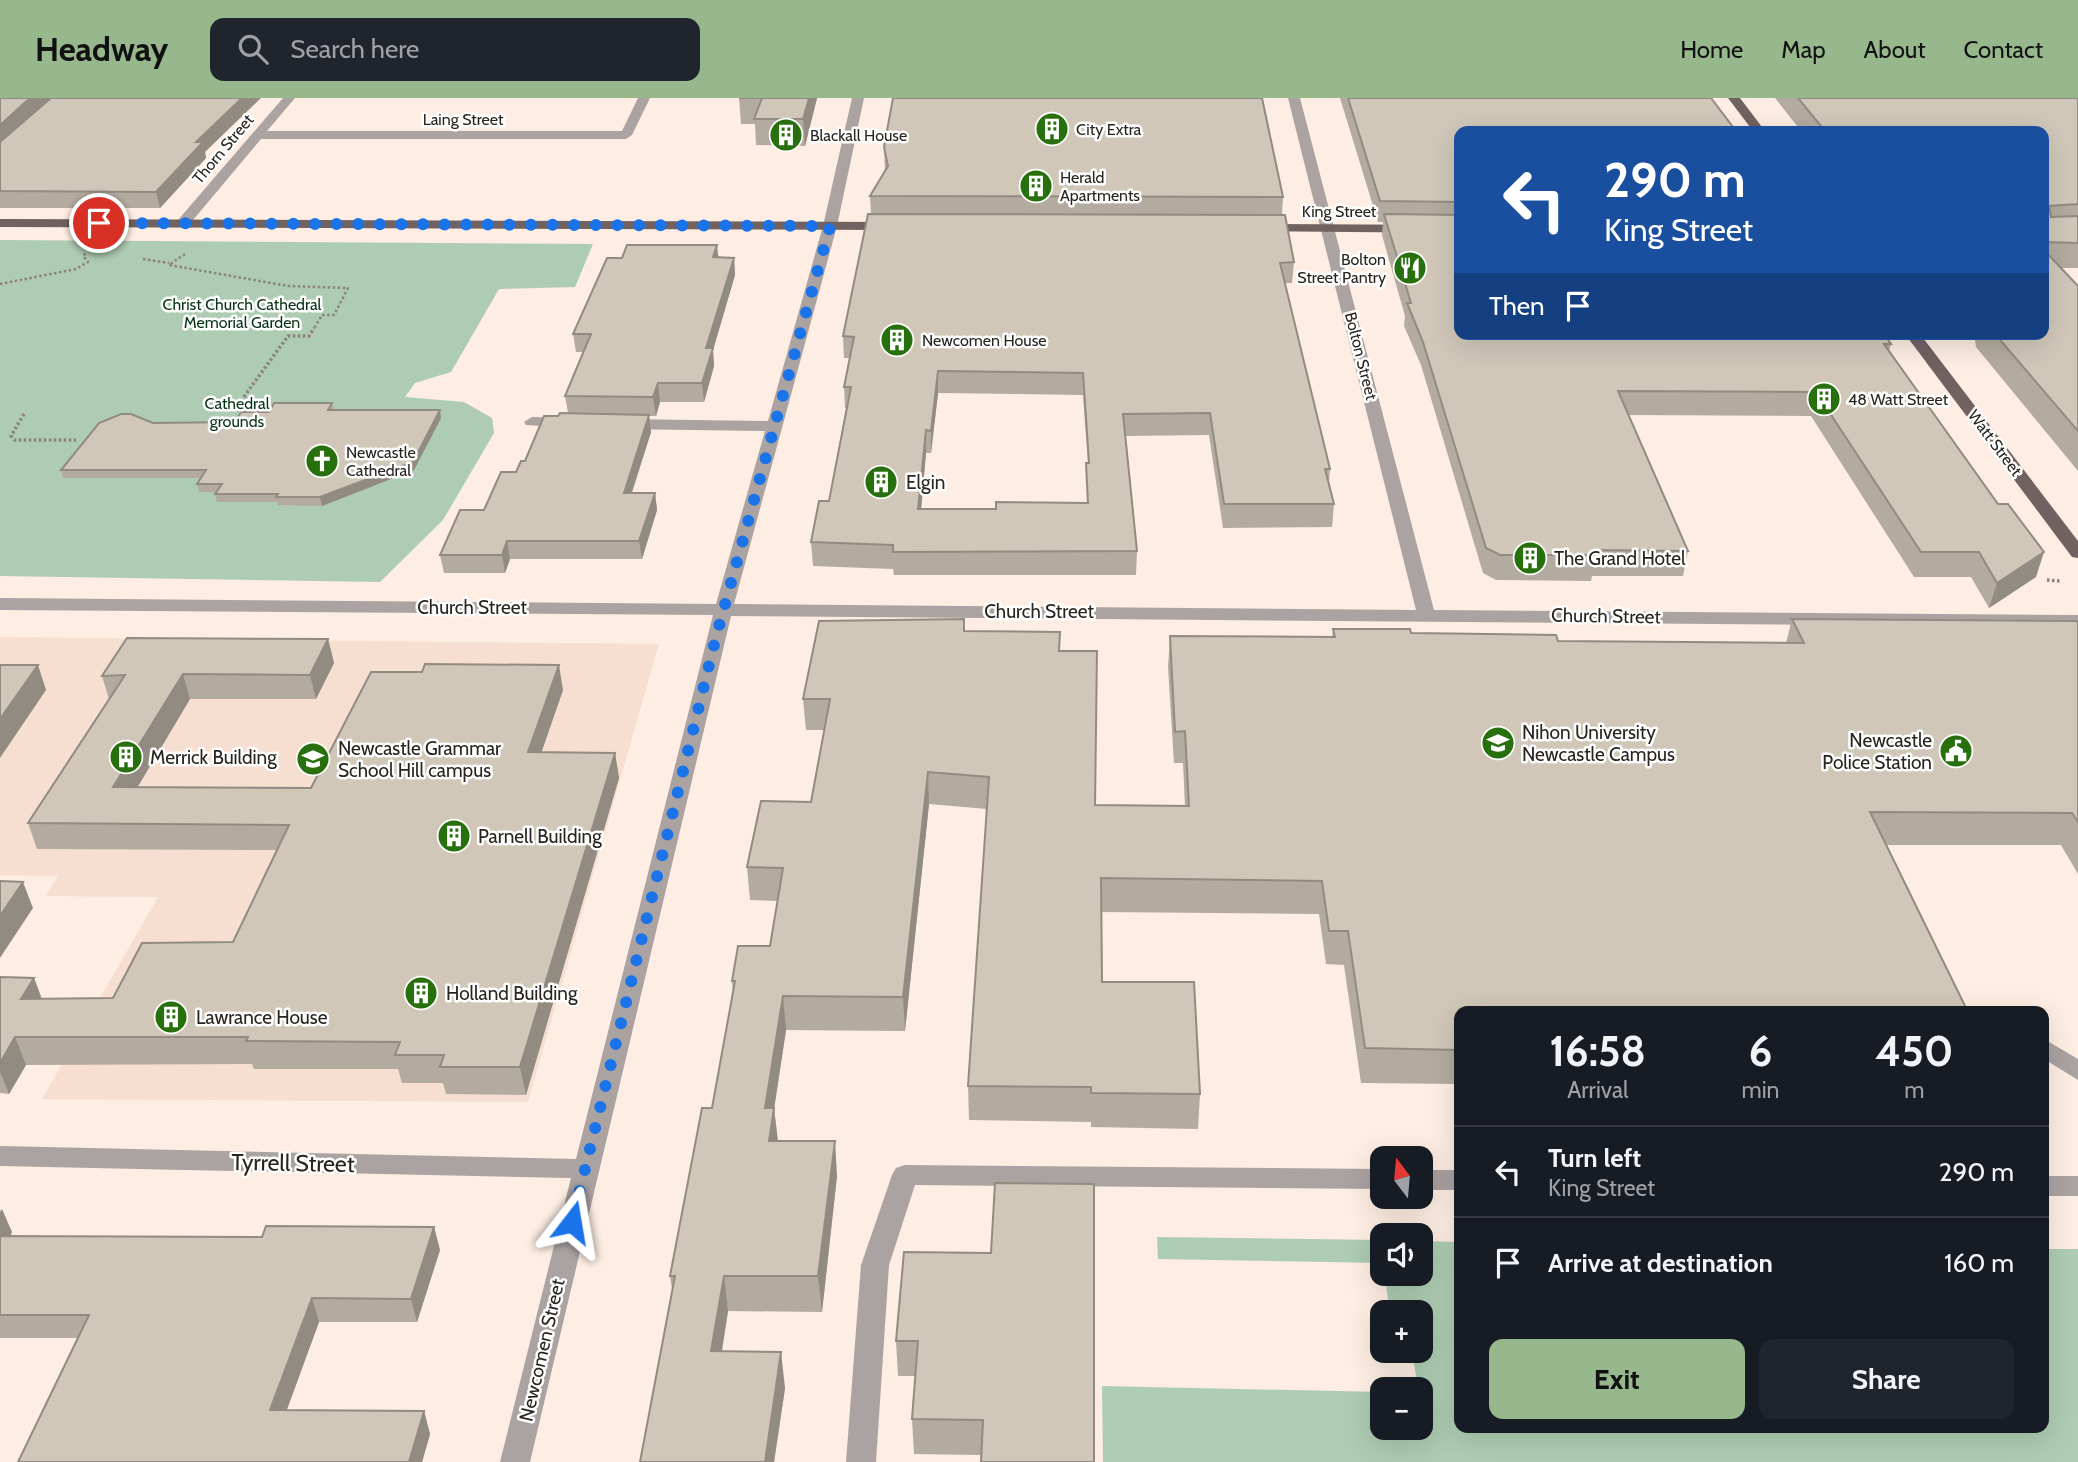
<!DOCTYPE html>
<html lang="en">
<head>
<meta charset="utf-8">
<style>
	:root { --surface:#171b24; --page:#20242c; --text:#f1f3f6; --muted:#9ea1a6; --line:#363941; --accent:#97b88d }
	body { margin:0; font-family:Cabin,sans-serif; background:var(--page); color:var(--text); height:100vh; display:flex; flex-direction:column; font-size:26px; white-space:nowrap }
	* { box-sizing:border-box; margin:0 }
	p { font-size:23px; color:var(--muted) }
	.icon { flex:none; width:38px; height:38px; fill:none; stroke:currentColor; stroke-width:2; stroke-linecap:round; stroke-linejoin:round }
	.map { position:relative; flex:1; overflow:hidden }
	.side { position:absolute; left:1454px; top:908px; width:595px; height:427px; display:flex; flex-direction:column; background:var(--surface); border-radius:14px; box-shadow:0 7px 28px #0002 }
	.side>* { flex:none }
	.hud { position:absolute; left:1454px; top:28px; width:595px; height:214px; border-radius:14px; box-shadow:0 7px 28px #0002; background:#1a4fa0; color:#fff; overflow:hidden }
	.needle { width:46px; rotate:344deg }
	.tools { position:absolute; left:1370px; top:1048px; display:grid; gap:14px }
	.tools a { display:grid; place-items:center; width:63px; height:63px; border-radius:14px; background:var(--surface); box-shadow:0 7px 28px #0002; font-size:35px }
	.pin { position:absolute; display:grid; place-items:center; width:60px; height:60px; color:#fff; margin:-30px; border:4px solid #fff; border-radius:50%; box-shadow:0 2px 7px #0007 }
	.me { position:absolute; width:77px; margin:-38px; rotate:14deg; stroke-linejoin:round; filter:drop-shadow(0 0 5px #0008) }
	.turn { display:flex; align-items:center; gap:24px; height:147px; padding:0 35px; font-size:32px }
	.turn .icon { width:91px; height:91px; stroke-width:2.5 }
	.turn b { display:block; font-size:49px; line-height:60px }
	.then { display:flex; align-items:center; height:66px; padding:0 35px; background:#0003; gap:14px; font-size:26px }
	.eta { display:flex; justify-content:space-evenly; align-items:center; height:119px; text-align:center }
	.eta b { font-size:42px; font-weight:800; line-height:49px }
	.primary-button { display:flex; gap:14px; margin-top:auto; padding:14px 35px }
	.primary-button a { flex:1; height:80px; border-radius:14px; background:var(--accent); color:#111; font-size:28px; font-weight:800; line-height:80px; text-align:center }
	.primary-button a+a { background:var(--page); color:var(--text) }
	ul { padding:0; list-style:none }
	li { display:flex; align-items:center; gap:21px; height:91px; padding:0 35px; border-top:2px solid var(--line) }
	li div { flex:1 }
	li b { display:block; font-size:26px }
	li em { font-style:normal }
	header { display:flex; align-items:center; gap:42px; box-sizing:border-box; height:98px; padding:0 35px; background:var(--accent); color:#111 }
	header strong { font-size:33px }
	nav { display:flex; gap:38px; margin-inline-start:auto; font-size:24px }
	.search { width:490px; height:63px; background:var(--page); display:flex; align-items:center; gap:18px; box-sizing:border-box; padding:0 24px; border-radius:14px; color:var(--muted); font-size:26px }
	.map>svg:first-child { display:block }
	.built { fill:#f6dfd0 }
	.green { fill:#adccb3 }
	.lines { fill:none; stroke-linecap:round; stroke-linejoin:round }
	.path-far1 { stroke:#8d837c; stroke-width:2.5; stroke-dasharray:2.5 2.5; stroke-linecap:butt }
	.path { stroke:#8d837c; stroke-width:3.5; stroke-dasharray:2.5 2.5; stroke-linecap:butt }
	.minor { fill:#aba2a2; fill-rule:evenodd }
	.major { fill:#716262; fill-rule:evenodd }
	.wall { fill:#b3ab9f; fill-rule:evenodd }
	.shaded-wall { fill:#928b82 }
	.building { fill:#d0c7b9; stroke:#928b82; stroke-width:2; fill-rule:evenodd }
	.route { stroke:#1a73e8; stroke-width:12; stroke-dasharray:0 21.6 }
	.labels { text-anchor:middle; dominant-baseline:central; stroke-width:5; stroke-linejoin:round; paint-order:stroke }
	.far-street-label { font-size:16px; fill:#292420; stroke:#fdfefd }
	.far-poi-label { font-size:16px; fill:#292420; stroke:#fdfefd; text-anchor:start }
	.far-park-label { font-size:16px; fill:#083318; stroke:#fdfefd }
	.poi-label { font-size:19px; fill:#292420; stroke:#fdfefd; text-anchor:start }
	.street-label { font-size:19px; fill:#292420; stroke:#fdfefd }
	.near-street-label { font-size:23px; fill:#292420; stroke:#fdfefd }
</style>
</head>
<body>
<header>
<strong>Headway</strong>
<div class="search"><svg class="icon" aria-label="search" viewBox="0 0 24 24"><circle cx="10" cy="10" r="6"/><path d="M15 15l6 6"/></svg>Search here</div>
<nav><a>Home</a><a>Map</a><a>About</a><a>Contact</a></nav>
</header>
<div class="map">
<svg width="2078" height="1364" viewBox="0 0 2078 1364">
	<rect width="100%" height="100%" fill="#fdede2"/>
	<polygon class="built" points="0,539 659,546 528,1004 42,1001 158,799 45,798 58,778 0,777"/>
	<g class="green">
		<polygon points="0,142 593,146 575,189 499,191 451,274 415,285 405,299 464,304 492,320 494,335 443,422 380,484 0,478"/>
		<polygon points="1157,1139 1382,1142 1382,1165 1158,1161"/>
		<polygon points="1421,1143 1459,1144 1460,1330 2044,1330 2044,1151 2078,1151 2078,1364 1103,1364 1102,1288 1382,1294 1382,1330 1421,1330 1421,1292 1418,1291 1412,1253 1421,1253 1421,1214 1406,1214 1404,1203 1388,1202 1385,1176 1421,1176"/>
	</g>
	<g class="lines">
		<g class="path-far1">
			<polyline points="185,156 169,167 288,188 348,190 334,217 322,217 313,232"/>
			<polyline points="143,161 169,165"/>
			<polyline points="0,186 76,171 88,164 83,158 87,154"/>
		</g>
		<g class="path">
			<polyline points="238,307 288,238 309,238 314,230"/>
			<polyline points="24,316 11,338 15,342 76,342"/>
			<polyline points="2047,482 2060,483"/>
		</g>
		<g class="minor">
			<polygon points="283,0 295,0 267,33 622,33 638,0 650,0 632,37 626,41 261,41 188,128 178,128 178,122"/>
			<polygon points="852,0 864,0 837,128 734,506 1416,512 1288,0 1300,0 1434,512 2078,517 2078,529 731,518 530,1364 500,1364 571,1080 0,1068 0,1048 576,1061 713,517 0,512 0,500 716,506 765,333 621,331 613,326 621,321 768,323 823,128"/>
			<polygon points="532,319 571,320 579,325 571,330 526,327 524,324"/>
			<polygon points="2044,941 2078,961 2078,982 2044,961"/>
			<polygon points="905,1067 1382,1071 1382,1091 915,1087 889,1167 876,1364 846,1364 861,1167 892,1077 896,1070"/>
			<rect x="1421" y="1072" width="39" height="20"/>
			<rect x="2044" y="1078" width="34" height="20"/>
		</g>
		<g class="major">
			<polygon points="1728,0 1740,0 1765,33 1753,33"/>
			<polygon points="0,121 894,124 901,128 894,132 0,129"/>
			<polygon points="1259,126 1460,127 1460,135 1254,133 1254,127"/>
			<polygon points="1905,236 1920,236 2078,443 2078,460 2072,459"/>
		</g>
	</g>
	<g class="wall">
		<polygon points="0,0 205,54 206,60 160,110 0,110"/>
		<polygon points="739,0 817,0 805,48 756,47 755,26 741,26"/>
		<polygon points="1340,0 1711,0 1460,33 1460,236 1891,246 1889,253 2036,479 1989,510 1971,479 1914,479 1811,318 1628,317 1688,453 1683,478 1592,478 1591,483 1496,482 1483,475 1421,267 1404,228 1405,218 1382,137 1383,124 1378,124"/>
		<polygon points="1775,0 2078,0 2078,170 2061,170 2078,188 2078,373 1976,249 1974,236 2044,236 2044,33 1801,33"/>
		<path d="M 884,49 L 1283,99 L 1282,117 L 1294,164 L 1292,185 L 1285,185 L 1330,371 L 1329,384 L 1334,406 L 1332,429 L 1223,430 L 1209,337 L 1126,338 L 1137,453 L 1136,477 L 894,477 L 893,471 L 813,468 L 811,444 L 829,403 L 846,310 L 845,310 L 844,289 L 850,260 L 844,260 L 843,238 L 871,116 L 870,98 L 885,74 ZM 938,295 L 1083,297 L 1088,365 L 1086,365 L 1087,405 L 996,411 L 921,411 L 926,355 L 931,355 Z"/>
		<polygon points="719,160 734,160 735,177 713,252 714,268 704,304 660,304 656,318 649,318 651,334 632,395 655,395 657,412 642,461 510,461 505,475 444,475 440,457 484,412 516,374 558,318 568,315 565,298 583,254 576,254 573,236"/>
		<polygon points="332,305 334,312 441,320 414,372 322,408 278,407 277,404 217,404 215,396 216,394 199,394 197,386 200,380 63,380 61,372 153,325 235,324 269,314"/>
		<polygon points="1792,521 2078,524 2078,776 2061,747 1886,747 1460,914 1460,986 1361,985 1344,867 1326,866 1319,816 1101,814 1102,884 1200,996 1198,1031 1091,1029 1091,1024 969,1022 968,988 987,711 929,706 905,933 786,932 774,1010 778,1043 837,1078 822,1214 728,1213 722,1253 785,1290 774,1364 672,1191 670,1178 712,1010 733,896 732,883 770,848 778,803 750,802 747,769 811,704 824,632 806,632 803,601 964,533 1060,534 1060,553 1095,707 1185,708 1183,665 1174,665 1168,569 1170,538 1332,539 1333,531 1558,543 1786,545"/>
		<polygon points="328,541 334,565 316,601 190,601 137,690 311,690 563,592 541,654 615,655 619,680 526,997 446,996 443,985 402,985 398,971 254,971 252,966 26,967 9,996 0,995 0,879 34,880 42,901 113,900 233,844 277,752 37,751 28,725 109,601 102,578"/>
		<polygon points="0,1111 12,1134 10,1138 262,1139 434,1129 440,1152 417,1224 319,1224 287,1312 424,1313 430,1336 422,1364 78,1240 0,1240"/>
		<polygon points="904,1154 1094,1364 981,1357 914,1356 912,1321 915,1278 898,1278 896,1243"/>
	</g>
	<g class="shaded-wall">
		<polygon points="30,0 51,0 0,46 0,27"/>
		<polygon points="242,0 261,0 205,54 206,60 160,110 156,94 196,44"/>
		<polygon points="809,0 817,0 805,48 803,21"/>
		<polygon points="717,147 719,165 713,159"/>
		<polygon points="734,160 735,177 713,252 714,268 704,304 702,285 706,250"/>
		<polygon points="938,273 938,295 931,355 931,333"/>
		<polygon points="658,285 660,304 656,318 653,299"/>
		<polygon points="440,312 441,320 414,372 322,408 320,399"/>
		<polygon points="649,317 651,334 626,412 624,395"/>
		<polygon points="926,332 926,355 919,434 918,411"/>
		<polygon points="655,395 657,412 642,461 639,443"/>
		<polygon points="507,443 510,461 505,475 502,457"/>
		<polygon points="2044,454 2036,479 1989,510 1997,485"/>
		<polygon points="328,541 334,565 316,601 310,577"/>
		<polygon points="38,567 46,592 0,660 0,621"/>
		<polygon points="559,567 563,592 533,679 528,654"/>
		<polygon points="183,576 190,601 122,715 113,689"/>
		<polygon points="615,655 619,680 526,997 520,969"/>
		<polygon points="928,674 929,706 905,933 903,899"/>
		<polygon points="23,784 33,810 0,860 0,818"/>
		<polygon points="34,880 44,907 21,901"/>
		<polygon points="783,898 786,932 769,1045 765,1010"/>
		<polygon points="15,939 26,967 9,996 0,974 0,965"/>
		<polygon points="774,1010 778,1045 769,1043"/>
		<polygon points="835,1043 837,1078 822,1214 818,1178"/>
		<polygon points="2,1111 12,1134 0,1157 0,1115"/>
		<polygon points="434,1129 440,1152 417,1224 411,1201"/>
		<polygon points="724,1178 728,1213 716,1289 711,1253"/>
		<polygon points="312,1200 319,1224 278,1335 270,1312"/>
		<polygon points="781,1254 785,1290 774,1364 765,1364"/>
		<polygon points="424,1313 430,1336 422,1364 409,1364"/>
	</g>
	<g class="building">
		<polygon points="0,0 30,0 0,27"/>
		<polygon points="51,0 242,0 196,44 203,44 156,94 0,93 0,44"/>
		<polygon points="739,0 809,0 803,21 754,21 762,0"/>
		<polygon points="893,0 1262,0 1283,99 870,98 888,68 884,49"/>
		<polygon points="1348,0 1711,0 1736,33 1460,33 1460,104 1380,103"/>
		<polygon points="1798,0 2078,0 2078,106 2049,108 2051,119 2078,118 2078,145 2044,144 2044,33 1825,33"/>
		<path d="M 868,116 L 1285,117 L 1294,164 L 1280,165 L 1330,371 L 1325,371 L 1334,406 L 1224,406 L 1210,315 L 1123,316 L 1137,453 L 893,454 L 893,447 L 811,444 L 819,403 L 829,403 L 851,289 L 844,289 L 854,239 L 843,238 ZM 938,273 L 1083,275 L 1089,365 L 1086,365 L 1088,405 L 996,404 L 996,411 L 918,411 L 926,332 L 931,333 Z"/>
		<polygon points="1384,116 1460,117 1460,236 1884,236 1891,246 1884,246 1998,406 2008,406 2044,454 1997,485 1979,454 1921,454 1816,294 1618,293 1688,453 1593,452 1595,457 1500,457 1486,450 1423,244 1407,205 1411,205"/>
		<polygon points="627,147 717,147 713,159 734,160 706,250 713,250 702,285 658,285 653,299 565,298 591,236 573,236 607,160 622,160"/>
		<polygon points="2044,152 2078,188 2078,333 1995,236 2044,236"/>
		<polygon points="274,305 332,305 328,312 440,312 413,364 320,399 276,399 278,396 215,396 222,386 197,386 206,372 61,372 99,325 121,316 131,316 153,325 235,324 241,314 269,314"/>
		<polygon points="560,315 649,317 624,395 655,395 639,443 507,443 502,457 440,457 460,412 484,412 501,374 516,374 521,363 525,363 544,318 558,318"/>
		<polygon points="964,521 964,533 1060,534 1059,553 1097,553 1095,707 1189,708 1185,633 1175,634 1170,538 1335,539 1333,531 1410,531 1411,535 1556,537 1558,543 1804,545 1792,521 2076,523 2078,524 2078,724 2072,715 1870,714 1968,914 1460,914 1460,952 1365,950 1348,833 1329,833 1322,783 1101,780 1102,884 1194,884 1200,996 1091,995 1091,989 968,988 989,679 928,674 903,899 783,898 765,1010 774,1010 769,1043 835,1043 818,1178 724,1178 711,1253 781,1254 765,1364 640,1364 675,1178 670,1178 702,1010 712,1010 735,883 732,883 738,848 770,848 783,770 747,769 761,703 811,704 830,601 803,601 819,523"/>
		<polygon points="127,540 328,541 310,577 183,576 113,689 311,690 371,574 422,574 425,566 559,567 528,654 615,655 520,969 440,969 444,957 395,957 400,944 246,943 248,939 15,939 0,965 0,879 34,880 21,901 113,900 142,845 233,844 289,727 28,725 125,577 102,578"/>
		<polygon points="0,567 38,567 0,621"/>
		<polygon points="0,783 23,784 0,818"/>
		<polygon points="995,1085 1094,1086 1094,1364 981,1364 983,1322 912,1321 918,1243 896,1243 904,1154 991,1155"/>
		<polygon points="266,1128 434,1129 411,1201 312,1200 270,1312 424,1313 409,1364 18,1364 89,1217 0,1217 0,1138 262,1139"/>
	</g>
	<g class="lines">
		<polyline class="route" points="99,125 830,128 716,539 572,1124"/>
	</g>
	<defs>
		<symbol id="building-disc" viewBox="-11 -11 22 22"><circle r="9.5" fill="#286f0d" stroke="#fdfefd"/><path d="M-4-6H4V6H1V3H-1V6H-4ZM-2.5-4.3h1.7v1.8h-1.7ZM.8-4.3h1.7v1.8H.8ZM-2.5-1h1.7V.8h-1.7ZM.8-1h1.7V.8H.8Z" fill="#fff"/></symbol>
		<symbol id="restaurant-disc" viewBox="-11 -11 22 22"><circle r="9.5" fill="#286f0d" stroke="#fdfefd"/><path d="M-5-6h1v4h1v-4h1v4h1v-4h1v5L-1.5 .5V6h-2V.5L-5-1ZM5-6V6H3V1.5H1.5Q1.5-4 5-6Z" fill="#fff"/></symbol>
		<symbol id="church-disc" viewBox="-11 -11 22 22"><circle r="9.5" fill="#286f0d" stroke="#fdfefd"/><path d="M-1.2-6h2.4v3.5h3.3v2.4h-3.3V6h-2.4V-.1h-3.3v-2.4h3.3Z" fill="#fff"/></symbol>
		<symbol id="university-disc" viewBox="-11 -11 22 22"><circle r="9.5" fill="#286f0d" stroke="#fdfefd"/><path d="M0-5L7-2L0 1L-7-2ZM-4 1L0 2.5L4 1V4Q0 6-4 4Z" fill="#fff"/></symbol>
		<symbol id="civic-disc" viewBox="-11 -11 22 22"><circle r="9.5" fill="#286f0d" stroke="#fdfefd"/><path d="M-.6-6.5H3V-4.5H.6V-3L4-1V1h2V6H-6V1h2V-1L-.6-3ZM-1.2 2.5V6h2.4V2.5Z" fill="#fff"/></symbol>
		<symbol id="school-disc" viewBox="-11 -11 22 22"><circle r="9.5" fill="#286f0d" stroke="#fdfefd"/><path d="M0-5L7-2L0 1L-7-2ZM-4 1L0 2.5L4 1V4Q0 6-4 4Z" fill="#fff"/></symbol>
	</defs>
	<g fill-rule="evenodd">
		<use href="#building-disc" x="1033" y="12" width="38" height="38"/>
		<use href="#building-disc" x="767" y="18" width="38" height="38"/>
		<use href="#building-disc" x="1017" y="69" width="38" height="38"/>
		<use href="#restaurant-disc" x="1391" y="151" width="38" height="38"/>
		<use href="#building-disc" x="878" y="223" width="38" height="38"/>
		<use href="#building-disc" x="1805" y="282" width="38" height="38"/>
		<use href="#church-disc" x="303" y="344" width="38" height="38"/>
		<use href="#building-disc" x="862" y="365" width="38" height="38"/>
		<use href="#building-disc" x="1511" y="441" width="38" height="38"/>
		<use href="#university-disc" x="1479" y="626" width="38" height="38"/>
		<use href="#civic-disc" x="1937" y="634" width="38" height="38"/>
		<use href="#building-disc" x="107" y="640" width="38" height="38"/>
		<use href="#school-disc" x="294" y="642" width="38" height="38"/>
		<use href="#building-disc" x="435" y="719" width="38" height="38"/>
		<use href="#building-disc" x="402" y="876" width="38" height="38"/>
		<use href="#building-disc" x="152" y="900" width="38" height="38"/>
	</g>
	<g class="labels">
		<g class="far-street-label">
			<text x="463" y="21">Laing Street</text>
			<text transform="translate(223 51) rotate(-50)">Thorn Street</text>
			<text x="1339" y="113">King Street</text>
			<text transform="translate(1361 258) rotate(76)">Bolton Street</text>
			<text transform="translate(1995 345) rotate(53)">Watt Street</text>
		</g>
		<g class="far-poi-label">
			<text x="1076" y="31">City Extra</text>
			<text x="810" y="37">Blackall House</text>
			<text x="1060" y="79">Herald<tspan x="1060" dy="18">Apartments</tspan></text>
			<text x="1386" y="161" text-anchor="end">Bolton<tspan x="1386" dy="18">Street Pantry</tspan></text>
			<text x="922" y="242">Newcomen House</text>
			<text x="1848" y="301">48 Watt Street</text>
			<text x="346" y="354">Newcastle<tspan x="346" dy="18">Cathedral</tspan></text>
		</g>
		<g class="far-park-label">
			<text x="242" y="206">Christ Church Cathedral<tspan x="242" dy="18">Memorial Garden</tspan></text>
			<text x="237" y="305">Cathedral<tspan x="237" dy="18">grounds</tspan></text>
		</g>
		<g class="poi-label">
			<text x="906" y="384">Elgin</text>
			<text x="1554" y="460">The Grand Hotel</text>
			<text x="1522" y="634">Nihon University<tspan x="1522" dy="22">Newcastle Campus</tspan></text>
			<text x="1932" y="642" text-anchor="end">Newcastle<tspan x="1932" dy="22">Police Station</tspan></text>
			<text x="338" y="650">Newcastle Grammar<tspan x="338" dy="22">School Hill campus</tspan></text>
			<text x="150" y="659">Merrick Building</text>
			<text x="478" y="738">Parnell Building</text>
			<text x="446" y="895">Holland Building</text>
			<text x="196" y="919">Lawrance House</text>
		</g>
		<g class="street-label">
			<text x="472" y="509">Church Street</text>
			<text x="1039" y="513">Church Street</text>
			<text transform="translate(1606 518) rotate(1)">Church Street</text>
			<text transform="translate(542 1252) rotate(-77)">Newcomen Street</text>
		</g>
		<g class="near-street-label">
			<text transform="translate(293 1065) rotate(1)">Tyrrell Street</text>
		</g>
	</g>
</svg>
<div class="tools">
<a><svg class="needle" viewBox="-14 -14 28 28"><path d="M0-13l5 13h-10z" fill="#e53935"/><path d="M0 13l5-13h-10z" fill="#9ea1a6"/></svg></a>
<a><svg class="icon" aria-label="sound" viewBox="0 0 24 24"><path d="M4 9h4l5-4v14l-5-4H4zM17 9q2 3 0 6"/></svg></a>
<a>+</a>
<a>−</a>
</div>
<div class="pin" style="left:99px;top:125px;background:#d93025"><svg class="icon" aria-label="arrive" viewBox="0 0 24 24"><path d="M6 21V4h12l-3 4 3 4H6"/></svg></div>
<svg class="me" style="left:572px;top:1124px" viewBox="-20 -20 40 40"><path d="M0-17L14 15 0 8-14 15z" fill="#1a73e8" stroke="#fff" stroke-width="4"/></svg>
<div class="hud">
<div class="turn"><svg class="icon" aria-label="left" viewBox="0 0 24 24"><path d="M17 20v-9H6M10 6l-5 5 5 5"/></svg><div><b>290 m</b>King Street</div></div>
<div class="then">Then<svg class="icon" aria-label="arrive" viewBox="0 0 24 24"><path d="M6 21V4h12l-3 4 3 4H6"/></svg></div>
</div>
<section class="side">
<div class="eta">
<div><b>16:58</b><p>Arrival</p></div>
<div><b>6</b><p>min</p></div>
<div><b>450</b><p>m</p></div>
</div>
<ul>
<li><svg class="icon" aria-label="left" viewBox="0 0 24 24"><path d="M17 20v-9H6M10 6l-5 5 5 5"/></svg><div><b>Turn left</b><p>King Street</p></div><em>290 m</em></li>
<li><svg class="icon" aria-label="arrive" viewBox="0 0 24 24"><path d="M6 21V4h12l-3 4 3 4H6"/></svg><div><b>Arrive at destination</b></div><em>160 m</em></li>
</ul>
<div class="primary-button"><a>Exit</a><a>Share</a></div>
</section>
</div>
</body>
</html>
